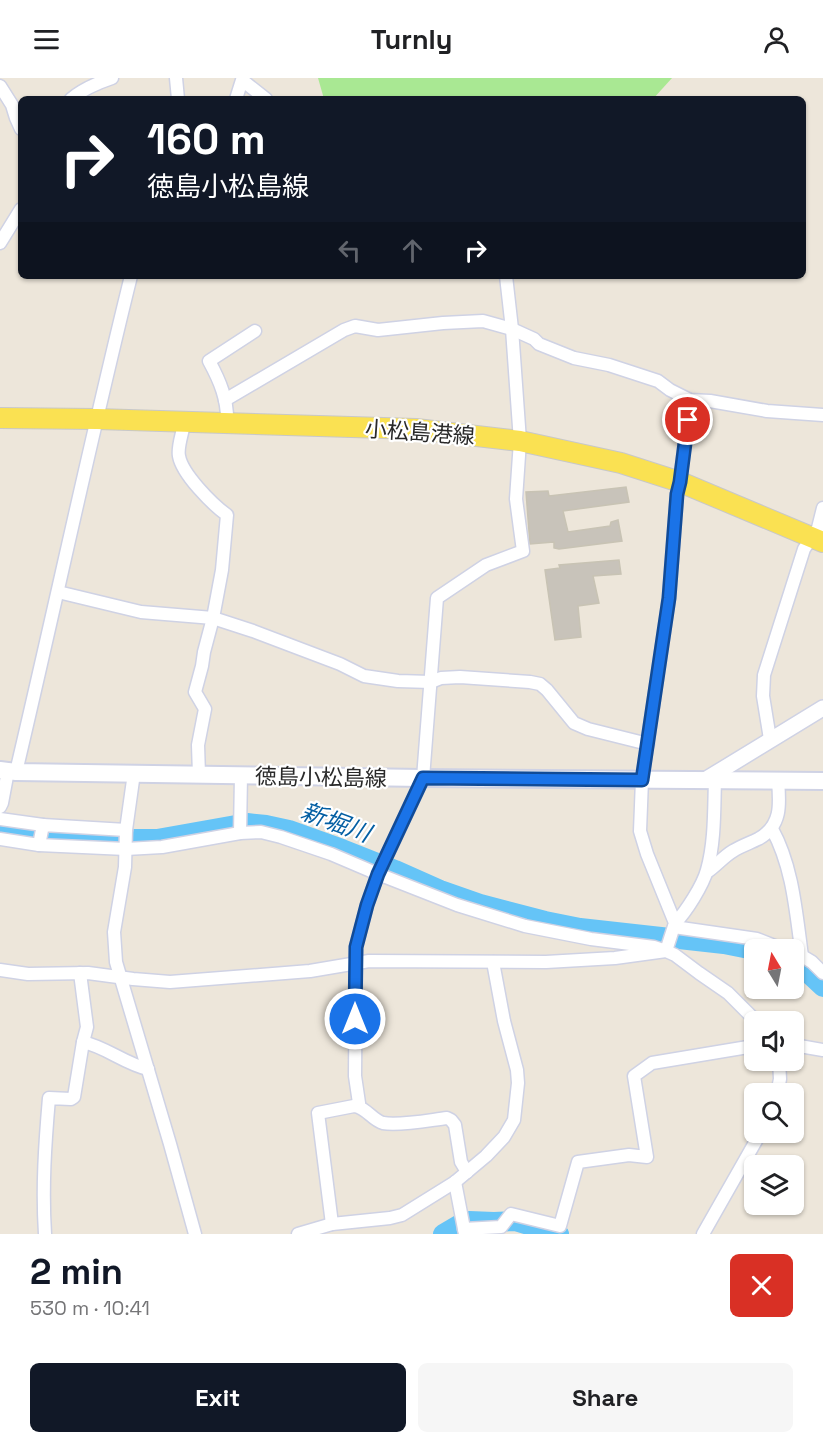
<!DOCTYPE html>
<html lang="en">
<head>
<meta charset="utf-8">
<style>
	:root { --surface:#fff; --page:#f6f6f6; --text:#202124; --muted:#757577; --accent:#111827 }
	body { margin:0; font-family:"Space Grotesk","Noto Sans JP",sans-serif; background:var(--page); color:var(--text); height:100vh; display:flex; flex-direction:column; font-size:22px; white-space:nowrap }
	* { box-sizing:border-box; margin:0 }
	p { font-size:20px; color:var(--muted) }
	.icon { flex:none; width:33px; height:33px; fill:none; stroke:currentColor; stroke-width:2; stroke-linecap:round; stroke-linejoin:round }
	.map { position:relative; height:1156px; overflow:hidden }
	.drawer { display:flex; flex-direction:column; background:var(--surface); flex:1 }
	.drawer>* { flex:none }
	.banner { position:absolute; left:18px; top:18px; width:788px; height:183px; border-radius:9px; box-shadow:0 2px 4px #0004; background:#111827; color:#fff; overflow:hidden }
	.needle { width:39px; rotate:350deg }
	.tools { position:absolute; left:744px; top:861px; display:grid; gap:12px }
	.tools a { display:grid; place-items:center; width:60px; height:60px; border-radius:9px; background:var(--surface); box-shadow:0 2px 4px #0004; font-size:30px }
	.pin { position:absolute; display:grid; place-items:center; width:51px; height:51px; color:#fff; margin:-26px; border:3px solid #fff; border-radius:50%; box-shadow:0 2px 6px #0007 }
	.me { position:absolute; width:66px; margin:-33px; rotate:0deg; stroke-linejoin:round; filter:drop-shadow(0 0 4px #0008) }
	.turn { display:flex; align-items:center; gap:21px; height:126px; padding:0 30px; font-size:27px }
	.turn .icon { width:78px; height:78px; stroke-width:2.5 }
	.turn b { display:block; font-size:42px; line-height:51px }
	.lanes { display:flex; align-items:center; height:57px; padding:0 30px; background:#0003; justify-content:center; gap:30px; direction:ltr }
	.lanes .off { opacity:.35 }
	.round { display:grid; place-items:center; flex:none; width:63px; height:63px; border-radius:9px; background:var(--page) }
	.overview { display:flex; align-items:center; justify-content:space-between; height:102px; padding:0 30px }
	h1 { font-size:36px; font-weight:700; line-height:45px; color:var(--accent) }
	.action { display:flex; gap:12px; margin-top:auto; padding:12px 30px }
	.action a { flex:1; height:69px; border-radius:9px; background:var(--accent); color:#fff; font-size:24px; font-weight:700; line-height:69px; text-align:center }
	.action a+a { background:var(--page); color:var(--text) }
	header { display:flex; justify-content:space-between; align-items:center; height:78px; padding:0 30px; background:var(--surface); font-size:27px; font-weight:700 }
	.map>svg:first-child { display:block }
	.green { fill:#a9e893 }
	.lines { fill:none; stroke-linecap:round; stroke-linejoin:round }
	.river { stroke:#65c4f7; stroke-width:20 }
	.building { fill:#c8c3ba; stroke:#c8c3b4; stroke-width:1.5 }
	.minor-casing { stroke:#cfd2e4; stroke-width:15 }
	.tertiary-casing { stroke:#cfd2e4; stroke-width:18 }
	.secondary-casing { stroke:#cfd2e4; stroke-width:20 }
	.primary-casing { stroke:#c8c8c8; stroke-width:22 }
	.minor { stroke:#fff; stroke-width:12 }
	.tertiary { stroke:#fff; stroke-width:15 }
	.secondary { stroke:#fff; stroke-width:16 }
	.primary { stroke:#fae152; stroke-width:20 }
	.route-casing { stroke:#114b97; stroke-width:15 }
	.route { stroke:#1a73e8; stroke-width:10 }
	.labels { text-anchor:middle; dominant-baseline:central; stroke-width:4.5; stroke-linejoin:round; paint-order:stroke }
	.street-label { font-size:22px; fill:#2a2a2a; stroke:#fff }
	.water-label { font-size:24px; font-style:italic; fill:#045fa3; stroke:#fff }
</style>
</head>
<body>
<header><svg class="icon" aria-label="menu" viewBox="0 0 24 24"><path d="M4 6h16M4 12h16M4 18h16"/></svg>Turnly<svg class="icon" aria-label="person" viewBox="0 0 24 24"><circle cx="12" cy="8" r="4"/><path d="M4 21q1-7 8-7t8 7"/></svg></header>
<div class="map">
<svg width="823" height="1156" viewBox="0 0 823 1156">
	<rect width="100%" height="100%" fill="#ede6da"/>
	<polygon class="green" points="318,0 672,0 653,21 324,21"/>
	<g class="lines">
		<g class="river">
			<polyline points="0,752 73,761 157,761 247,745 266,747 289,752 342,771 395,792 440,812 480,826 545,843 580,850 724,866 754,872"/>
			<polyline points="794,886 809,896 823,909"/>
			<polyline points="443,1156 460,1146 469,1143 494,1144 515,1143 559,1156"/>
		</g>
	</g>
	<g class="building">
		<polygon points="626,409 629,424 563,433 568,454 610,448 611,444 618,442 622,463 559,471 554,470 554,464 530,466 526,414 548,413 549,418"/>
		<polygon points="619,482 621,496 593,498 599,525 578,528 581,559 555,562 545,492 560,490 559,487"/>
	</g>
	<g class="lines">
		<defs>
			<g id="minor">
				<polyline points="176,0 178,21"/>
				<polyline points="0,8 12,27 16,40 21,51"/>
				<path d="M 71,21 C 83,11 97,5 112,0"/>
				<polyline points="236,21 242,2 266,21"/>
				<polyline points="0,165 21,131"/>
				<polyline points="225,322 344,252 355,248 378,252 443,245 483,243 512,251 534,261 539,266 574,280 609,287 658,303 670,312 690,322 710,323 767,333 823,337"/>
				<path d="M 184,345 C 183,354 177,369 179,378 C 182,396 212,426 227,437 L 222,492 L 213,540 L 204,574 L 202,588 L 195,614 L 205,631 L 198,667 L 199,697"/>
				<path d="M 227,345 C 228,322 220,303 209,283 L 255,253"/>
				<polyline points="58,514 141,534 213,540 253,553 340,586 364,598 398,603 431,604 441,600 460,599 530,604 540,606 547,612 574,645 588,651 648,666"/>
				<polyline points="770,661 763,618 764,597 804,471 818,450 823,430"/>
				<path d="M 16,694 C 55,529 90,363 131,198"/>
				<polyline points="0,729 2,725 8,693"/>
				<polyline points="0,741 43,747"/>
				<path d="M 772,751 C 793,789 796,835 802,878 L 812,884 L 823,895"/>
				<polyline points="126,752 125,789 114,854 116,884 170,1066 195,1156"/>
				<polyline points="240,755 241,697"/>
				<polyline points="0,761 39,767 126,771 162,769 240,755 261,754 281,759 331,776 378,796 457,827 525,848 591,861 654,869 666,873 675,845 647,776 640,753 642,702 669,520 677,416 680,404 690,322"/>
				<polyline points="39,767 43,747 126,752 134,695"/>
				<path d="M 707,794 C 716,788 723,779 733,773 C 741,768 750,765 758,761 C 782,748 780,726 778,703"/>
				<path d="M 675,845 C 686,834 703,807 707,792 C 715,764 714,731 715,702"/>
				<polyline points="674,849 757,861 785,872"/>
				<polyline points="0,892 28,896 88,895 133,901 170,904 310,893 369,883 546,884 615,880 666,873 675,877 699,895 728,915 757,944"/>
				<polyline points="80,895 87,949 83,964"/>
				<polyline points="794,967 823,972"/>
				<polyline points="777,1016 780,1001 779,982"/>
				<polyline points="359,1028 359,1025 355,998 356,869 367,827 378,796 423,700 437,520 486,487 523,473 516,421 520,363 512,251 506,198"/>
				<polyline points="455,1104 465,1156"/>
				<path d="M 332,1146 L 318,1035 L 354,1028 C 366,1029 372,1042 383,1045 C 400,1048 430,1042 447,1040 L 451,1042 L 455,1047 L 461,1084 L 467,1094"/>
				<polyline points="464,1151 501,1149 511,1136 560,1148 578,1084 629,1077 647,1079 634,998 652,985 754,968"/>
				<path d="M 45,1156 C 42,1110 45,1066 49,1020 L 71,1021 L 74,1019 L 83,964 C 106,969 125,986 148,991"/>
				<polyline points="298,1156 332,1146 390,1140 402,1137 455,1104 486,1078 504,1059 514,1042 518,1005 517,992 504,943 493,884"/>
				<polyline points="703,1156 761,1054"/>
			</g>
			<polyline id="tertiary" points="705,702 823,630"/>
			<polyline id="secondary" points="0,692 16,694 423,700 823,703"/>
			<polyline id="primary" points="0,340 97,341 416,351 520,363 621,385 680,404 823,464"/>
		</defs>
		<use href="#minor" class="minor-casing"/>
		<use href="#tertiary" class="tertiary-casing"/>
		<use href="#secondary" class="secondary-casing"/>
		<use href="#primary" class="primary-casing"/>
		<use href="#minor" class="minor"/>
		<use href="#tertiary" class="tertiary"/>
		<use href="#secondary" class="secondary"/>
		<use href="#primary" class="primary"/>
	</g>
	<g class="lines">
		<defs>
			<polyline id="route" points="355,941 356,869 367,827 378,796 423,700 642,702 669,520 677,416 680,404 688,342"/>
		</defs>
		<use href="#route" class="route-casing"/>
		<use href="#route" class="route"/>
	</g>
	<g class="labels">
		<g class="street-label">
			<text transform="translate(420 354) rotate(4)">小松島港線</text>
			<text transform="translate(321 699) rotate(1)">徳島小松島線</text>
		</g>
		<g class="water-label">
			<text transform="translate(336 744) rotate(20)">新堀川</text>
		</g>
	</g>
</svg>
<div class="tools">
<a><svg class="needle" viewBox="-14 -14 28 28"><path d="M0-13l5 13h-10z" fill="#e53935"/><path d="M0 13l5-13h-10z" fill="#757577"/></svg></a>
<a><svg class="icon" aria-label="sound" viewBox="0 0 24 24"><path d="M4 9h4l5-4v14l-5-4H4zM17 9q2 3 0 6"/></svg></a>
<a><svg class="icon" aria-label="search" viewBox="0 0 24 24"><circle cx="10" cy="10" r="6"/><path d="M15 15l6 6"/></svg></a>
<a><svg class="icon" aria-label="layers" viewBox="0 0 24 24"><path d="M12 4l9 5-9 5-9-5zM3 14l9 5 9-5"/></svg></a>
</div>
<div class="pin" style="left:688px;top:342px;background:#d93025"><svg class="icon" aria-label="arrive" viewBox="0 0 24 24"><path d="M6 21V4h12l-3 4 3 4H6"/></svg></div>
<svg class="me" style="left:355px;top:941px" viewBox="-20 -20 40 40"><circle r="17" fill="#1a73e8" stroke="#fff" stroke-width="3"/><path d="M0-11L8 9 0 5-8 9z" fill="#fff"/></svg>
<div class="banner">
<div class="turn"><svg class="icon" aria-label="right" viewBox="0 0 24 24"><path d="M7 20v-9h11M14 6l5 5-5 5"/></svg><div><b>160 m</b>徳島小松島線</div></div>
<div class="lanes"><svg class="icon off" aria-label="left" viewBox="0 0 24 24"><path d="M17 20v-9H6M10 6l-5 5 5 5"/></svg><svg class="icon off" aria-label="ahead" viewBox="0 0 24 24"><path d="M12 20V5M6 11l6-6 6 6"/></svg><svg class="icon" aria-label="right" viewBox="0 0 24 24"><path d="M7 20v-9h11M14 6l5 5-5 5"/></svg></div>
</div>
</div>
<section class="drawer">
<div class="overview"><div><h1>2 min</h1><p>530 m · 10:41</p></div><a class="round" style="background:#d93025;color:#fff"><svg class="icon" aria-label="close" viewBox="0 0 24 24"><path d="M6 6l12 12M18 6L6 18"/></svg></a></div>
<div class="action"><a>Exit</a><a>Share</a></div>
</section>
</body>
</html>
